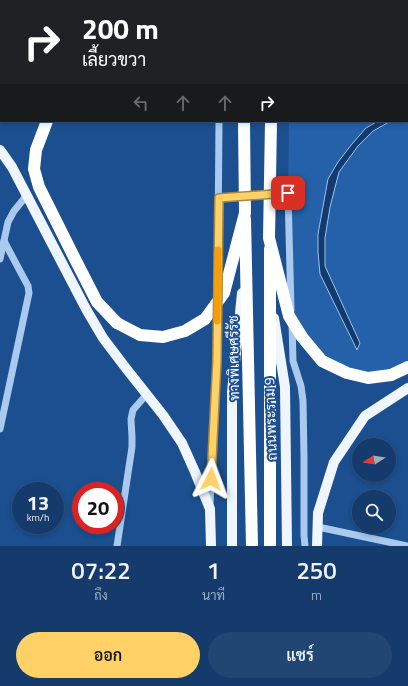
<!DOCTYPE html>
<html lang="th">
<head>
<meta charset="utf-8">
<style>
	:root { --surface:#143b6b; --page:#214673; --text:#f1f3f6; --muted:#9dadc1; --line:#33557e; --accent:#ffd166 }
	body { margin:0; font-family:"Titillium Web",Sarabun,sans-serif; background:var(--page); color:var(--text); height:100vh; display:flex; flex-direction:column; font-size:15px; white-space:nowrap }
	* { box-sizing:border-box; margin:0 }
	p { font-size:13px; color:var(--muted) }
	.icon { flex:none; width:22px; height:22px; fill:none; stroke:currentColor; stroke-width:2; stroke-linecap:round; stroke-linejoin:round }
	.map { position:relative; height:546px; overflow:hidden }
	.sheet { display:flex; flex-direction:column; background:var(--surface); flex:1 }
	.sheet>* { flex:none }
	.guide { position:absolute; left:0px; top:0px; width:408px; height:122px; box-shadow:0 2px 6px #0003,0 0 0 1px var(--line); background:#202124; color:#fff; overflow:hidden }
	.needle { width:26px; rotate:258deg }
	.controls { position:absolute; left:352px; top:438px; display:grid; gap:8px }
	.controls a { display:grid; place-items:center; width:44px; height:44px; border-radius:50%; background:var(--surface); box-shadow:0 2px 6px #0003,0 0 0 1px var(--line); font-size:20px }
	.speed { position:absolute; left:12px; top:482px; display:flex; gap:8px; font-size:20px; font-weight:700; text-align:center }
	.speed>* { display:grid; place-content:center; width:52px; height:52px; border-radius:50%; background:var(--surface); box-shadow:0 2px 6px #0003,0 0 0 1px var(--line); line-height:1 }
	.speed small { font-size:10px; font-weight:400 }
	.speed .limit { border:6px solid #d22; background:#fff; color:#111 }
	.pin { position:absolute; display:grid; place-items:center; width:34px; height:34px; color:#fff; margin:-17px; border-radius:8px; box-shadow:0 2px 6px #0006 }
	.me { position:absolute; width:44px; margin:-22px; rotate:3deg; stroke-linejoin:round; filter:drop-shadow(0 0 3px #0008) }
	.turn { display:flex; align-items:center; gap:14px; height:84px; padding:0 16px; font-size:18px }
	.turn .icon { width:52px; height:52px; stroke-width:2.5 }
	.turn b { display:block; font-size:28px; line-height:34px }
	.lanes { display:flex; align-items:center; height:38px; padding:0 16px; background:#0003; justify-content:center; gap:20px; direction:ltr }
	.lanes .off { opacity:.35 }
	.eta { display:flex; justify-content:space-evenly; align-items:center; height:68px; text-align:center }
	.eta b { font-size:24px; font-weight:600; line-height:28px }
	.button { display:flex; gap:8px; margin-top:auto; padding:8px 16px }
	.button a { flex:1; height:46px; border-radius:24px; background:var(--accent); color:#111; font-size:16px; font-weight:600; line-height:46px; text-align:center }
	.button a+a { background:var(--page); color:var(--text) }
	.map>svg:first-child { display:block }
	.green { fill:#2461a8 }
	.water { fill:#123a6d; stroke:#9cc4f0 }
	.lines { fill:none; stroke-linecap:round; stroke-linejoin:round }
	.minor { stroke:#a9c9ee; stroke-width:7 }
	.major { stroke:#f0f6ff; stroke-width:10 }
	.highway { stroke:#fff; stroke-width:12 }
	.rail { stroke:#fff; stroke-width:3; stroke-dasharray:7 3; stroke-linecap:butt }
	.highway-bridge { stroke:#fff; stroke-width:12 }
	.route-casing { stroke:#a68842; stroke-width:10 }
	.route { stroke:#ffd166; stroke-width:7 }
	.slow { stroke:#f59e0b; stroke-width:7 }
	.labels { text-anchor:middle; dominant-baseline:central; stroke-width:4; stroke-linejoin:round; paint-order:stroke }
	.street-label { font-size:14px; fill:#fff; stroke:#1b4f8f }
</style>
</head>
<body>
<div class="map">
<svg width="408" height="546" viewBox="0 0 408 546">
	<rect width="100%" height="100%" fill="#1b4f8f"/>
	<polygon class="green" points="407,86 408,86 408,367 368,378 322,361 291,318 288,193 289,121 407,121"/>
	<polygon class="water" points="378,121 391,121 373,131 358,146 339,172 330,207 325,238 325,266 360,343 357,350 320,274 318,252 318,234 328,179 338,162 352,144 366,128"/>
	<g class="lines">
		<g class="minor">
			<polyline points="219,198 288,193 291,310"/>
			<polyline points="0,259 8,222 14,211 27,195"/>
			<polyline points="292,324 293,361 301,386 303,401 304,458 304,535 305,546"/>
			<polyline points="0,429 29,293 28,286 4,241"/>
			<polyline points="210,504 217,360 219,121"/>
			<polyline points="318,527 407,546"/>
			<polyline points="117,546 132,447 132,437 131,419 133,410 147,394"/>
		</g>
		<g class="major">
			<polyline points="32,1 33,0"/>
			<polyline points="0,24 1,24"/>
			<polyline points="0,55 1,55"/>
			<polyline points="407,63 408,63"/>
			<polyline points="0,78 1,78"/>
			<polyline points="407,86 408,86"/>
			<polyline points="0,150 12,167 86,309 103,338 125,367 163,415 182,443 195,472 210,509 211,546"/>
			<polyline points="274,318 285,387 287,546"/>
			<polyline points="232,546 232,392 242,293"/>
			<polyline points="317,546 318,513 334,462 365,416 408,388"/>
		</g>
		<g class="highway">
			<polyline points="87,0 88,1"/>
			<polyline points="231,0 232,1"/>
			<polyline points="244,1 244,0"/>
			<polyline points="272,1 272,0"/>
			<polyline points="47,121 36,150 34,169 39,187 73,255 97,302 117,323"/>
			<polyline points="245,219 252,546"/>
			<polyline points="391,375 408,367"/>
			<polyline points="270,546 270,249"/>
		</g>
		<g class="rail">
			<polyline points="0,63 1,63"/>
			<polyline points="407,73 408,73"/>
		</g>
		<g class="highway-bridge">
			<polyline points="271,121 269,238 289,316 302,337 322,361 347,373 368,378 391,375"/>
			<polyline points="117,323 140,335 163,337 185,331 205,319 224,293 245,213 244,121"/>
		</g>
	</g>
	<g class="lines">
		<defs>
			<polyline id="route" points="211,479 217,360 219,198 288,193"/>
		</defs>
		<use href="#route" class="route-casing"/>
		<use href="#route" class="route"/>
		<polyline class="slow" points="217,321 218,250"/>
	</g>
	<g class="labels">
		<g class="street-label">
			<text transform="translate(233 358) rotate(-91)">ทางพิเศษศรีรัช</text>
			<text transform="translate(270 419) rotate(-92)">ถนนพระราม 9</text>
		</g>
	</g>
</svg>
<div class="controls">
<a><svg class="needle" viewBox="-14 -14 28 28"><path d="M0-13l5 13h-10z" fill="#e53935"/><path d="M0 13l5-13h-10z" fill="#9dadc1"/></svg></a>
<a><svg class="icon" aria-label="search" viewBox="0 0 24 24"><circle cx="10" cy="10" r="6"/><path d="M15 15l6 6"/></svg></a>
</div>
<div class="speed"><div>13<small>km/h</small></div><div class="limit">20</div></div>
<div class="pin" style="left:288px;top:193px;background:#d93025"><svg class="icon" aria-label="arrive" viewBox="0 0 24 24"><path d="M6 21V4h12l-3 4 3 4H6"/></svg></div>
<svg class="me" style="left:211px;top:479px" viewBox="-20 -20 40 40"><path d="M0-17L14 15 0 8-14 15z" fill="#ffd166" stroke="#fff" stroke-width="4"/></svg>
<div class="guide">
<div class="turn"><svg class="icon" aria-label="right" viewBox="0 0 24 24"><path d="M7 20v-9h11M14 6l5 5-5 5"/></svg><div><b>200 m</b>เลี้ยวขวา</div></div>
<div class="lanes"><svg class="icon off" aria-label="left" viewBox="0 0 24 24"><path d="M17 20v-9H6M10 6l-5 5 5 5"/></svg><svg class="icon off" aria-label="ahead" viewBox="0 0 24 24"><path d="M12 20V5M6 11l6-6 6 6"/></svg><svg class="icon off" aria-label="ahead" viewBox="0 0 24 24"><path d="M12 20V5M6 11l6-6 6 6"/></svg><svg class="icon" aria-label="right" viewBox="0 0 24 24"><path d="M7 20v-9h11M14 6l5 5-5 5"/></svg></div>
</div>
</div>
<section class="sheet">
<div class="eta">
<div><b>07:22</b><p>ถึง</p></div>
<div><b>1</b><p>นาที</p></div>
<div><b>250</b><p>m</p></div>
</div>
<div class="button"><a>ออก</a><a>แชร์</a></div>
</section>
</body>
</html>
